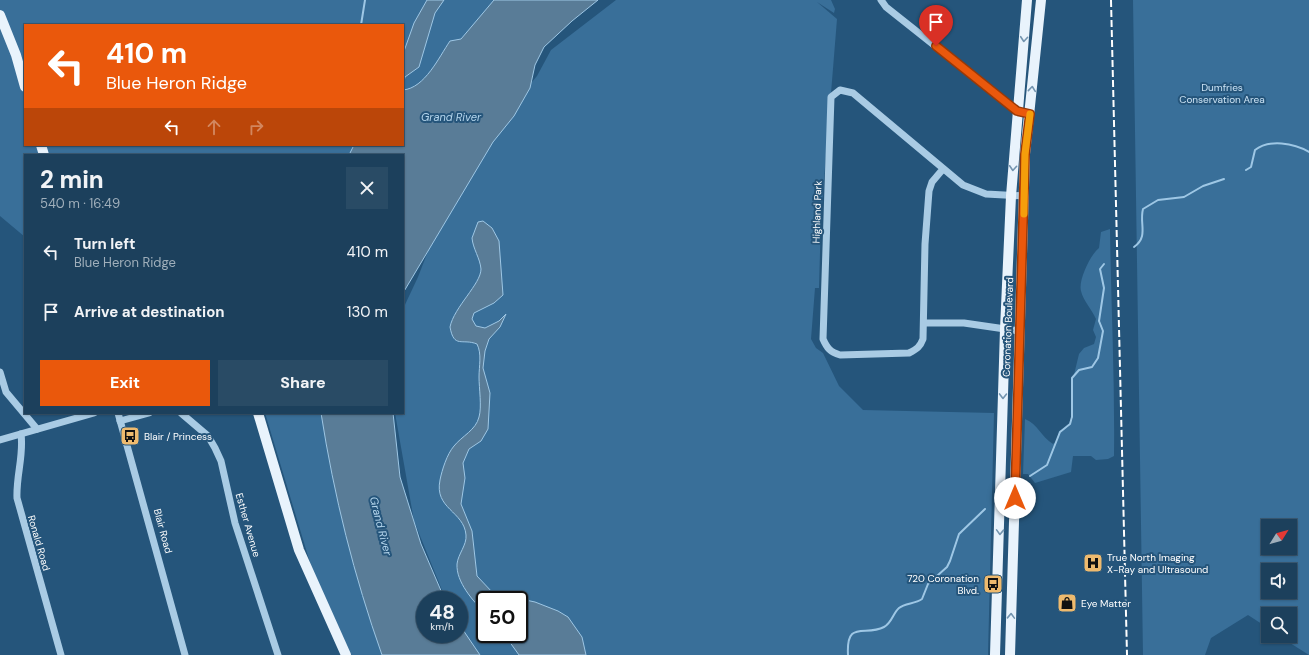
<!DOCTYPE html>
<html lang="en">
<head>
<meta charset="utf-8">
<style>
	:root { --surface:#1c405c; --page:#294b65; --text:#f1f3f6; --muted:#a0afbb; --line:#3a5972; --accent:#ea580c }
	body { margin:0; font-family:"DM Sans",sans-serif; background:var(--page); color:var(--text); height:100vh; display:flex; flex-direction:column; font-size:15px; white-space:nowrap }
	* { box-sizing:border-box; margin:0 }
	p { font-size:13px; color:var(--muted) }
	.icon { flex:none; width:22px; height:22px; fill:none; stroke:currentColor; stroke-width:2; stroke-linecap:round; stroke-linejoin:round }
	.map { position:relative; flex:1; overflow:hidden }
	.sheet { position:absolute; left:24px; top:154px; width:380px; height:260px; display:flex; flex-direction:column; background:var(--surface); border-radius:0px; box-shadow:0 1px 3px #0004,0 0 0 1px var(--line) }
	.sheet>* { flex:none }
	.banner { position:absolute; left:24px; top:24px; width:380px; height:122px; border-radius:0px; box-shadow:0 1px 3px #0004,0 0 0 1px var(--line); background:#ea580c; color:#fff; overflow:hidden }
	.needle { width:26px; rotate:53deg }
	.tools { position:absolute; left:1261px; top:519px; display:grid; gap:8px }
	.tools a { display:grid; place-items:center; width:36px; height:36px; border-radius:0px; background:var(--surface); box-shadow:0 1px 3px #0004,0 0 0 1px var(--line); font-size:20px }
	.speed { position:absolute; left:416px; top:591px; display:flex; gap:8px; font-size:20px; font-weight:700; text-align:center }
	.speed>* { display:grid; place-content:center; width:52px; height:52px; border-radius:50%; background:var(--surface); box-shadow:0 1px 3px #0004,0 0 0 1px var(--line); line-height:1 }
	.speed small { font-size:10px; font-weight:400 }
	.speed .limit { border:2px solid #111; border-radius:6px; background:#fff; color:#111 }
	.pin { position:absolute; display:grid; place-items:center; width:34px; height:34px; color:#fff; margin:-41px -17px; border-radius:50% 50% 50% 0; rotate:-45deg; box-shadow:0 0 4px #0007 }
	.pin .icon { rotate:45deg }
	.me { position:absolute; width:44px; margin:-22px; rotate:0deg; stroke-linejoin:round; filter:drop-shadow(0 0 3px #0008) }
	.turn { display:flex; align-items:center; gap:14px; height:84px; padding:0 16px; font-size:18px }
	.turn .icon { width:52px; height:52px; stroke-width:2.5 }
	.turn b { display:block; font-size:28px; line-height:34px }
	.lanes { display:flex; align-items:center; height:38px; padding:0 16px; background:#0003; justify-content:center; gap:20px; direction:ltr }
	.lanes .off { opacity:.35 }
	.round { display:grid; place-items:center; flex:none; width:42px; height:42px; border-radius:0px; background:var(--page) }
	.headline { display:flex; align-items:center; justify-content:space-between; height:68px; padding:0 16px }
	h1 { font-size:24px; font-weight:800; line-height:30px }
	.action { display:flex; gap:8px; margin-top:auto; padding:8px 16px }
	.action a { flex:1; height:46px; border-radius:0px; background:var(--accent); color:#fff; font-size:16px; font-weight:800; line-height:46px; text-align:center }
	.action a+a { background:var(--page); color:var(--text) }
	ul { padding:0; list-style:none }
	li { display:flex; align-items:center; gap:12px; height:60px; padding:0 16px }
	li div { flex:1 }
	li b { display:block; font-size:15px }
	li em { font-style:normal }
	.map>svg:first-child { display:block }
	.green { fill:#396f99; fill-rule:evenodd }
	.water { fill:#597c97; stroke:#9ec7e5 }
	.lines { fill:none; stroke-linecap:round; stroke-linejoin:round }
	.stream { stroke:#9ec7e5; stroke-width:2 }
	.minor { stroke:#a9cbe4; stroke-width:7 }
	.major { stroke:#e9f3fc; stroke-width:10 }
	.rail { stroke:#fff; stroke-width:2; stroke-dasharray:7 3; stroke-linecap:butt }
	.oneway { stroke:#7394af }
	.route-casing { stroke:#983908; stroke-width:10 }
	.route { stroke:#ea580c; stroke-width:7 }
	.slow { stroke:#f59e0b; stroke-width:7 }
	.labels { text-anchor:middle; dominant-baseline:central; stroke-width:4; stroke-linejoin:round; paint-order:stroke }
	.park-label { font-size:10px; fill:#cce3f4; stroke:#25557b }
	.street-label { font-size:10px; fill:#fff; stroke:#25557b }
	.poi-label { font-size:10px; fill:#fff; stroke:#25557b; text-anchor:start }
	.water-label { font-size:11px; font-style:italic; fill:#b4d5ec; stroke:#25557b }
</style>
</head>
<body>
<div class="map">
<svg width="1309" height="655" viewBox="0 0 1309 655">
	<rect width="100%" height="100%" fill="#25557b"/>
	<g class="green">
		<polygon points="0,0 505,0 403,126 403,25 25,25 25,145 389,145 382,155 25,155 25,237 0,216"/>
		<path d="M 616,0 L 831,0 L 835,9 L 834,13 L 817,2 L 837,19 L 821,217 L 819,288 L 815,288 L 811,339 L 816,348 L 823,353 L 839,386 L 863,410 L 994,413 L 988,655 L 476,655 L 459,631 L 459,600 L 446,600 L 414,521 L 395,413 L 403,413 L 403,309 L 418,277 L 461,166 L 537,76 L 551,50 ZM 485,600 L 519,600 L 519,634 L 485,634 Z"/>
		<path d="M 1133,0 L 1309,0 L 1309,655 L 1279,636 L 1290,636 L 1290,614 L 1268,614 L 1268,628 L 1248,615 L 1211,638 L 1205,655 L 1143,655 ZM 1268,526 L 1290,526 L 1290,548 L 1268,548 ZM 1268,570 L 1290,570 L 1290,592 L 1268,592 Z"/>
		<path d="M 1110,229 C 1111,305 1115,381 1114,456 L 1108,459 L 1096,460 L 1091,456 L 1073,456 L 1071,472 L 1035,483 L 1028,474 L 1023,474 L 1025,419 C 1038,424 1041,437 1053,444 L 1057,441 L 1059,431 L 1068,427 L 1073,419 L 1072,383 L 1079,354 L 1084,348 L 1094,344 L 1096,337 L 1093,330 L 1096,319 C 1092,310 1083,300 1081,291 C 1078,280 1091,254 1099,248 L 1101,232 Z"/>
		<path d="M 265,413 L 321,413 C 334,496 354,576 382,655 L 351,655 L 311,566 Z"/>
	</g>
	<g class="water">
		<polygon points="427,0 444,0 435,13 419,67 405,77 403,86 403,54 414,23"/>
		<path d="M 494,0 L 598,0 L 572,21 L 544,47 L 535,65 L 530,88 L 514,116 L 493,142 L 403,293 L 403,155 L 349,155 L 354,145 L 403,145 L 403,90 C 425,88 439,57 450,41 L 461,39 Z"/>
		<path d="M 483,221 L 492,228 L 499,241 L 503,295 L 494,303 L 474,313 L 472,319 L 476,326 L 485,328 L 499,321 L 506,314 L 500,327 L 489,339 L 485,351 L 483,368 L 490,393 L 488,429 L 481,441 L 469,449 L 463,463 L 465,478 L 461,504 L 472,531 L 477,576 L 493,593 L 535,602 L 558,611 L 568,617 L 582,637 L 586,655 L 519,655 L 504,634 L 519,634 L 519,600 L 485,600 L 485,613 C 473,601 456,582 457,564 C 458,554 467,545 466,535 C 464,511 434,509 440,480 C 442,470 447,454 454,446 C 462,436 476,430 479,417 C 482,407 479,388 479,377 C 479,366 482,354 477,344 C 462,338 454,349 450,327 C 454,307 481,284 481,269 C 480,258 473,249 472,238 L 478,222 Z"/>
		<path d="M 321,413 L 393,413 L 400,477 L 421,544 L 445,600 L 425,600 L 425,634 L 459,634 L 459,624 L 480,655 L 382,655 C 354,576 334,496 321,413 Z"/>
	</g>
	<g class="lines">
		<g class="stream">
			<polyline points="361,25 365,0"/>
			<path d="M 1246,170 L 1251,167 L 1255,150 C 1269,139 1294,143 1309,152"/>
			<path d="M 1134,247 C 1149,236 1139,224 1143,209 L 1158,200 L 1184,197 L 1203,186 L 1224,179"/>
			<polyline points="1030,476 1047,465 1060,432 1070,424 1072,417 1072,378 1079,370 1092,367 1098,358 1103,331 1099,321 1104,288 1100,269 1104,264"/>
			<path d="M 848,655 C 846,619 865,637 884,627 C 892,623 893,613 899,608 C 905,603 915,604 922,599 L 928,584 L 947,567 L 950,561 L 959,534 L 985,509"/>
		</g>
		<g class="minor">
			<polyline points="881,0 886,7 1017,111 1020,112"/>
			<path d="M 943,169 L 932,182 L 929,191 L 925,244 L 923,339 C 920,347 917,349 909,353 L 840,355 C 830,352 827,348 823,339 L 831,97 L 840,90 L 853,93 L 963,185 L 986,194 L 1025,196"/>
			<polyline points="924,323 964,323 1019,331"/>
			<polyline points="0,372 6,392 37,429"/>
			<polyline points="118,413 185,655"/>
			<polyline points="181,413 208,436 215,448 221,461 235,523 278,655"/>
			<polyline points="120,421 149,413"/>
			<path d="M 21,434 C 24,455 16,476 17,498 L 61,655"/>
			<polyline points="0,440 94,413"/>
		</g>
		<g class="major">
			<polyline points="0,15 16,55 25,87"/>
			<polyline points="41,145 44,155"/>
			<polyline points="258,413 299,550 346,655"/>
			<polyline points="995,655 1005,329 1011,196 1027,0"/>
			<polyline points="1010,655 1025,154 1041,0"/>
		</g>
		<polyline class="rail" points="1111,0 1127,655"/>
	</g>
	<defs><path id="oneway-chevron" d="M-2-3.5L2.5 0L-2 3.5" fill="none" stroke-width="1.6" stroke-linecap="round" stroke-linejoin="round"/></defs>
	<g class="oneway">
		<use href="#oneway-chevron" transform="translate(1024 39) rotate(95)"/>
		<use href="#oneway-chevron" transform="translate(1032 89) rotate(-84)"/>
		<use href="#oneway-chevron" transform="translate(1013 168) rotate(94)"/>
		<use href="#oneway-chevron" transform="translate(1003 396) rotate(91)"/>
		<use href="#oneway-chevron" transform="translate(1000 532) rotate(92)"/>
		<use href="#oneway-chevron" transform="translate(1011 616) rotate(-88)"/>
	</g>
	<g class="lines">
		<defs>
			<polyline id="route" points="936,46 1017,111 1030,114 1025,154 1015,498"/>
		</defs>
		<use href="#route" class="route-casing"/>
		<use href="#route" class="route"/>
		<polyline class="slow" points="1024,214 1025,154 1030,114"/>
	</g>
	<defs>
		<symbol id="bus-square" viewBox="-11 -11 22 22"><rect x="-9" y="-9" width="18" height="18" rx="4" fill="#eeba6e" stroke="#25557b"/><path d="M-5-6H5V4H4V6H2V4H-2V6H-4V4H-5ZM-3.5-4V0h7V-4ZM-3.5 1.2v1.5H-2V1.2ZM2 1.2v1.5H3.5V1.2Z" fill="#111"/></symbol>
		<symbol id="hospital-square" viewBox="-11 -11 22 22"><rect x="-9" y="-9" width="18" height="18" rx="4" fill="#eeba6e" stroke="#25557b"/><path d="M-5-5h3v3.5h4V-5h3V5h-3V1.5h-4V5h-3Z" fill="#111"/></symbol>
		<symbol id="shop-square" viewBox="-11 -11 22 22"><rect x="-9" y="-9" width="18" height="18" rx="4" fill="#eeba6e" stroke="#25557b"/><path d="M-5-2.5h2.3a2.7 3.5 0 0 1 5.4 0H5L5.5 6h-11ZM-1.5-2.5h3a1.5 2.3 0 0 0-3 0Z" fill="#111"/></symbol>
	</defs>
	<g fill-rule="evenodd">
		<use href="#bus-square" x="119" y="425" width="22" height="22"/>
		<use href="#hospital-square" x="1082" y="552" width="22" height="22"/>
		<use href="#bus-square" x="982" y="573" width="22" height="22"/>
		<use href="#shop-square" x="1056" y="592" width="22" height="22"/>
	</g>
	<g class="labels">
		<g class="park-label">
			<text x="1222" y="87">Dumfries<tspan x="1222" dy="12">Conservation Area</tspan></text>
		</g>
		<g class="street-label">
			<text transform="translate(817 212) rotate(-88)">Highland Park</text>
			<text transform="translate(1008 327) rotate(-88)">Coronation Boulevard</text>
			<text transform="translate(248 525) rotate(74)">Esther Avenue</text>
			<text transform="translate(163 531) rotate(75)">Blair Road</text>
			<text transform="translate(39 543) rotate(74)">Ronald Road</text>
		</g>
		<g class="poi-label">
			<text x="144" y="436">Blair / Princess</text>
			<text x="1107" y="557">True North Imaging<tspan x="1107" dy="12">X-Ray and Ultrasound</tspan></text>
			<text x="979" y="578" text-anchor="end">720 Coronation<tspan x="979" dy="12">Blvd.</tspan></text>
			<text x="1081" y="603">Eye Matter</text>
		</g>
		<g class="water-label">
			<text x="451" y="117">Grand River</text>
			<text transform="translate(381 526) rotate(76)">Grand River</text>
		</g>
	</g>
</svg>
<div class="tools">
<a><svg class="needle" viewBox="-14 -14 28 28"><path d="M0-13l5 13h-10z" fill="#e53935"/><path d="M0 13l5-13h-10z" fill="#a0afbb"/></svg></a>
<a><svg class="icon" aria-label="sound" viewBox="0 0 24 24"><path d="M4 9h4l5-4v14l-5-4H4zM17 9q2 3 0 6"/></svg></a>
<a><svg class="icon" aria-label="search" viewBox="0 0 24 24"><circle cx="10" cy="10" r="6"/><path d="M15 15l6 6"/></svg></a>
</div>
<div class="speed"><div>48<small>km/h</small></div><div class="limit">50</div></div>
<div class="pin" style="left:936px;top:46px;background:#d93025"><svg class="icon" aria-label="arrive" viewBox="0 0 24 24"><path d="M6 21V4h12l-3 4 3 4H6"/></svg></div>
<svg class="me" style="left:1015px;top:498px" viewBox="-20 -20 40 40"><circle r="19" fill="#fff"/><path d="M0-13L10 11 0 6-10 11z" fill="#ea580c"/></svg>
<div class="banner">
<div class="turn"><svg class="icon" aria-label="left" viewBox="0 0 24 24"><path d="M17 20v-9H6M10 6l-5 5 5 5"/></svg><div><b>410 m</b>Blue Heron Ridge</div></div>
<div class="lanes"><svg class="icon" aria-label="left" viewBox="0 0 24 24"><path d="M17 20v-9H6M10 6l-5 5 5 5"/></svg><svg class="icon off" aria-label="ahead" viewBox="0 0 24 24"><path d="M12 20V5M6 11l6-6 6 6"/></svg><svg class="icon off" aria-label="right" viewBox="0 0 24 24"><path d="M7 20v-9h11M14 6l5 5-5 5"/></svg></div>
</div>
<section class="sheet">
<div class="headline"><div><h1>2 min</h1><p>540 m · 16:49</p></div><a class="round"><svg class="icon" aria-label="close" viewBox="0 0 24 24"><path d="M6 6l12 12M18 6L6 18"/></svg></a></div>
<ul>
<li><svg class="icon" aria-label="left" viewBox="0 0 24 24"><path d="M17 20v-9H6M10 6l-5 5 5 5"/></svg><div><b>Turn left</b><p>Blue Heron Ridge</p></div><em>410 m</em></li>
<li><svg class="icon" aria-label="arrive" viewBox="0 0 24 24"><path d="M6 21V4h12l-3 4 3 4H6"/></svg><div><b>Arrive at destination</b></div><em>130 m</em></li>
</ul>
<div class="action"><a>Exit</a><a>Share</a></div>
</section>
</div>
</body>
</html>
